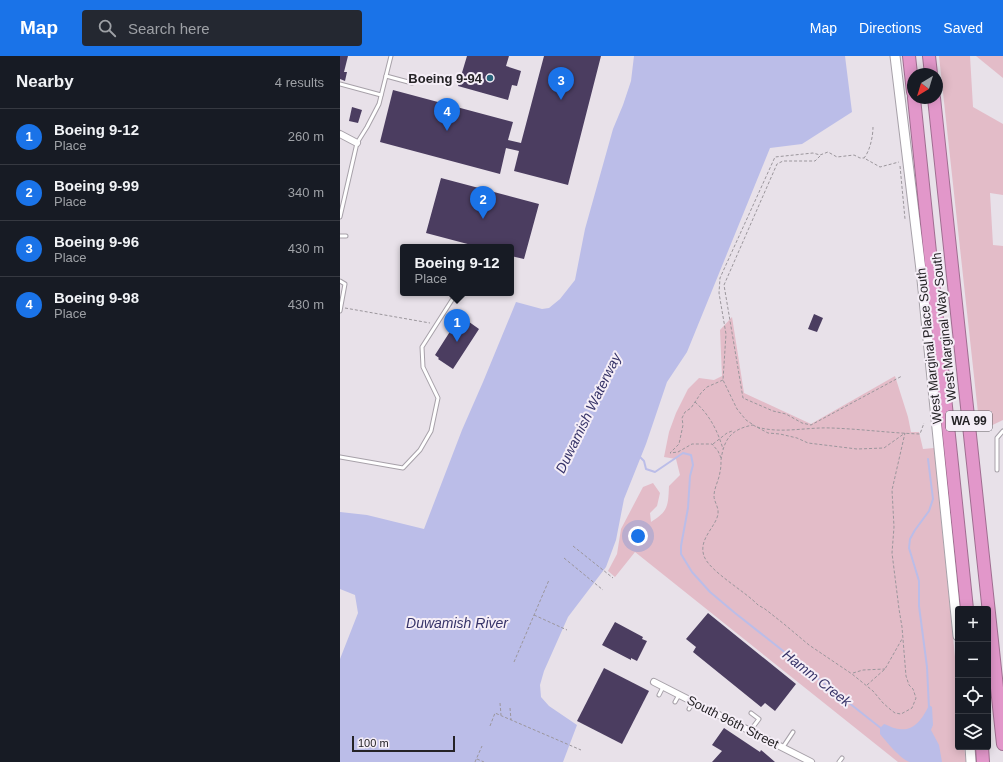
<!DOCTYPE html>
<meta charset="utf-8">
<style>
:root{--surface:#171b24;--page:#242831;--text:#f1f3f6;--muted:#9ea1a6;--line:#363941;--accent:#1a73e8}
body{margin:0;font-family:Helvetica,sans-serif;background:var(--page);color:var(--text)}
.controls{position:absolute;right:12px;bottom:12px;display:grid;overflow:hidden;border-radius:4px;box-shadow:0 2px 10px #0003}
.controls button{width:36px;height:36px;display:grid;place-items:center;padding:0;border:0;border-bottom:1px solid var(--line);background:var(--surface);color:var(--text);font:20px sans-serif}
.compass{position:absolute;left:567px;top:12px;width:36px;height:36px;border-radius:50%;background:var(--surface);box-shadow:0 2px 10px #0003;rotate:218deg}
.scale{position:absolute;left:12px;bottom:10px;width:103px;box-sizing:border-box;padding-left:4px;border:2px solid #252326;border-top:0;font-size:11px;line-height:14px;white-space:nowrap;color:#252326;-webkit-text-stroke:3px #f5eef7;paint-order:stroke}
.you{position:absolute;left:298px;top:480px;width:14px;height:14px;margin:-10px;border:3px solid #fff;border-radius:50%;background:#1a73e8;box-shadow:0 0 0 6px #1a73e833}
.badge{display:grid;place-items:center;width:26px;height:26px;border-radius:50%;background:var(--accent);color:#fff;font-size:13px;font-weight:700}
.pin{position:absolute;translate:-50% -33px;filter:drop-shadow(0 1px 2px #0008)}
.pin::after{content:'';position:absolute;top:21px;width:14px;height:12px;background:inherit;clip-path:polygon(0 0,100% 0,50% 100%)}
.popup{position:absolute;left:60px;top:188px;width:114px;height:52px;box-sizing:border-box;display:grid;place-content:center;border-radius:4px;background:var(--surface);filter:drop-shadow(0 1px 3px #0005);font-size:13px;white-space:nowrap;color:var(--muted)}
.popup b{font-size:15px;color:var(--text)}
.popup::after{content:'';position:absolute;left:50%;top:100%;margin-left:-8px;border:8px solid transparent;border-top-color:var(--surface)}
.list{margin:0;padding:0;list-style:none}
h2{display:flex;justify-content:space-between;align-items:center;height:52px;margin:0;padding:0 16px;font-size:17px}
h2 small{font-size:13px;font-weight:400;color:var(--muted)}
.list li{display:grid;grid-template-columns:26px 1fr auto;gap:12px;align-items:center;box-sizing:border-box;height:56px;padding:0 16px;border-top:1px solid var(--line)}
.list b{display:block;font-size:15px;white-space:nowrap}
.list p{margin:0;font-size:13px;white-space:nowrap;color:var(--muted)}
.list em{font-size:13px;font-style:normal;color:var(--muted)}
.icon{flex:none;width:22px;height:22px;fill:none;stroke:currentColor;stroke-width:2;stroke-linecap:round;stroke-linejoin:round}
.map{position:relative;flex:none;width:663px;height:706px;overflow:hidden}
header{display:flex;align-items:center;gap:24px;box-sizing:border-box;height:56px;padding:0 20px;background:var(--accent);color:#fff}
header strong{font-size:19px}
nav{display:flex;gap:22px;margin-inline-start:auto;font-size:14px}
.search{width:280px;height:36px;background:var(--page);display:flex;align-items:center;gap:10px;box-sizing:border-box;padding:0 14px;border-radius:4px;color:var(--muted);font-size:15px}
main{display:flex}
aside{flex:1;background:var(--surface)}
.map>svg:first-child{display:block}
.green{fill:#e3bcc8}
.water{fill:#bbbde8}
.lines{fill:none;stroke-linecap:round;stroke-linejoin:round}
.stream{stroke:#bbbde8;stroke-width:2}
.building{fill:#4b3d60}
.lane-casing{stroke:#a7a1a9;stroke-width:5}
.street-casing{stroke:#a7a1a9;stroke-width:8}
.secondary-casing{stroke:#a7a1a9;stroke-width:11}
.highway-casing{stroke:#a06e91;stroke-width:14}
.path{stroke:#9b969c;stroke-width:1;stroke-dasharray:3 2;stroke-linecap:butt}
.lane{stroke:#fff;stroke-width:3}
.street{stroke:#fff;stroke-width:6}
.secondary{stroke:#fff;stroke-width:9}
.highway{stroke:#e297ca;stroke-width:12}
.poi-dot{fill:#28647b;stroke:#f5eef7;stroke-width:1.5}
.labels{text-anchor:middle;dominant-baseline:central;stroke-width:4;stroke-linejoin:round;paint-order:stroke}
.shield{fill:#f5eef7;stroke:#636065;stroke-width:1}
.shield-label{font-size:12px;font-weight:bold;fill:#252326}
.poi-label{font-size:13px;font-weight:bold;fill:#252326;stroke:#f5eef7;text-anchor:end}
.street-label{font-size:13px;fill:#252326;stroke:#f5eef7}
.water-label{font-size:14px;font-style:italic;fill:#363368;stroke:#f5eef7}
</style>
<header>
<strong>Map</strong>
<div class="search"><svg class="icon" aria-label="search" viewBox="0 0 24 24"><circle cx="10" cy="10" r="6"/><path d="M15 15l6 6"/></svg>Search here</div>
<nav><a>Map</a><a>Directions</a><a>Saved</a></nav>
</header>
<main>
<aside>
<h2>Nearby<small>4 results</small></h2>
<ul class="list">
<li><span class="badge">1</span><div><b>Boeing 9-12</b><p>Place</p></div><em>260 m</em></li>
<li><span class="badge">2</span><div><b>Boeing 9-99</b><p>Place</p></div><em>340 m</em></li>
<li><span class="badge">3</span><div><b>Boeing 9-96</b><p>Place</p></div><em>430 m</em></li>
<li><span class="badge">4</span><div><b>Boeing 9-98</b><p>Place</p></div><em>430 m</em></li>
</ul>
</aside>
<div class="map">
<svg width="663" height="706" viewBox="0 0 663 706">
<rect width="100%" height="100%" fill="#e8e1e9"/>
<!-- green -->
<g class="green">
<path d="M599,0H630L633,51L663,68V139L650,137L653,189L663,190V364L640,375Z"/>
<path d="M636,0H663V22Z"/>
<path d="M392,261L404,337L471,368L555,320L568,361L571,376H579L583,393L594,392L618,631V691H624L626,706H558L295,496L275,521L268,515L277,498L281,473L303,431L313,427L320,437L317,450L310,457L311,466C329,455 328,449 329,430L340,419L336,403L324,401L329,376L336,357L348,333L359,322L374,324L382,320L380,274Z"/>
</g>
<!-- water -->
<g class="water">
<path d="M294,0H505L512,56L462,88L430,92L347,296L327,326L306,388L284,443L276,484L266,511L228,561L204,615L200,629L201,641L209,650L237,669L223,706H0V603L18,557L15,539L0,533V456L27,459L84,473L122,374L143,326L176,246L202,253L209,252L220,243L235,224L245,173L273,73L283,49L291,25Z"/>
<path d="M589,649L592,651L593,669L591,674L599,689L602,706C592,706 580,706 570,706C561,704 546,685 540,678V672L544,668C548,669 554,673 559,673C575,676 584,660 589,649Z"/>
</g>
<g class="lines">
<!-- stream -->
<g class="stream">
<path d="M299,400L304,405L306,413L315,416L343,397L351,399L353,409L350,420L348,452L341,490V498L352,516L370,536L395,557L542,673"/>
<path d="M588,403L593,443L589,455L575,474L570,483L569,492L579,525V550L587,611L589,652"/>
</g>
</g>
<!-- building -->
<g class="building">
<path d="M0,0H8L4,16H7L5,25L0,23Z"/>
<path d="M127,0H169L166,10L181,15L177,30L172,29L168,44L118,30Z"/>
<path d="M204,0H261L228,129L174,115L179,95L166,92L160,118L40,86L53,34L173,66L168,84L181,87Z"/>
<path d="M12,51L22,54L18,67L9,65Z"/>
<path d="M101,122L199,148L184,203L171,200V191H139L86,177Z"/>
<path d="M474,258L483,262L477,276L468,273Z"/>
<path d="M118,263L123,266L125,263L139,273L113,313L98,303L99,302L95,299Z"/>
<path d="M368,557L456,628L435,655L425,647L421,651L353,596L356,591L346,583Z"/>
<path d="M275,566L303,581L302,583L307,585L297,605L291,602V604L262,589Z"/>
<path d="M264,612L309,635L282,688L237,665Z"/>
<path d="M384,672L420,696L421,694L435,706H372L382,695L372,689Z"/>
</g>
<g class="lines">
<defs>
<g id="lane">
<path d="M46,20L72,27"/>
<path d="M0,28L41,39"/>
<path d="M0,161L17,87L27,71L39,48L51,0"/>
<path d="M0,180H6"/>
<path d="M0,225L5,228L0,255"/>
<path d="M0,401L63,412L80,394L91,375L98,342L83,311L82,291L112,244"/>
<path d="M657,414V382L663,375"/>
<path d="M319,639L323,631"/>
<path d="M335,646L339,639"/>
<path d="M349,653L353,646"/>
<path d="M410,675L419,663L411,657"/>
<path d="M443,691L453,676"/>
<path d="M499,706L502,702"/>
</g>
<g id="street">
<path d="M0,78L17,87"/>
<path d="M314,626L471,706"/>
</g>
<g id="secondary">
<path d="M555,0L581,214L618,580"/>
<path d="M630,691L631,706"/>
</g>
<g id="highway">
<path d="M569,0L573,36"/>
<path d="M589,0L591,18"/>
<path d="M574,42L627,553"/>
<path d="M594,42L663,688"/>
<path d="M642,691L643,706"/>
</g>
</defs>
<!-- lane casing -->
<use href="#lane" class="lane-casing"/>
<!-- street casing -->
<use href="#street" class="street-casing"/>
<!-- secondary casing -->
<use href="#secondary" class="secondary-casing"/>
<!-- highway casing -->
<use href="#highway" class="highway-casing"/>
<!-- path -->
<g class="path">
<path d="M533,71C533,80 530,95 524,102L540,111L559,106"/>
<path d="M480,100L475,105H443L437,108L384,229L403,342L433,355L446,358L462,367L471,369L562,320"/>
<path d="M560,110L565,163"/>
<path d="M5,252L90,267"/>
<path d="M355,346C370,359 378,376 383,393"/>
<path d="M412,368L406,364L397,353L383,324L386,278L379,237L380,222L435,101L473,97L480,99L488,96L497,101L514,99L520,102H524"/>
<path d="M413,369L428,377L440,378L457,382L468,387L517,393L544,392L565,377L552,434L554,471L552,497L559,553L562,571L566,620L569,629L573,633L576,642L572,652L561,658L555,657L551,654L543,647L533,635L512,618L469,589L444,568L425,553L418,549C406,536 369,515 364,500C358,483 376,471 378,458C379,451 374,446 374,440C374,432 379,424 380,416C381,412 381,408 381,404C384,382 392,373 413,369Z"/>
<path d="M417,371C441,378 466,371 491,372C521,373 550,377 580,378L584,367"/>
<path d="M373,388L387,377L392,375"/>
<path d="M381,402L378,395L372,388H352L338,396L330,397L339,388L343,369L342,362L345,356L351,352L361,337L367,331L383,324"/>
<path d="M233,490L273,522"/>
<path d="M224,502L263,534"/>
<path d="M194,559L227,574"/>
<path d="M174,606L209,524"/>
<path d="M513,617L523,614L545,613"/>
<path d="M527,629L545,613L562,583"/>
<path d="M160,647L161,659"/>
<path d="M170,652L171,664"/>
<path d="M150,670L155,657L241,694"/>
<path d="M137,703L144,706"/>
<path d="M135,706L142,690"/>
</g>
<!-- lane -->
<use href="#lane" class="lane"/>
<!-- street -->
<use href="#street" class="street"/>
<!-- secondary -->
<use href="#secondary" class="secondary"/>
<!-- highway -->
<use href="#highway" class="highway"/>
</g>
<!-- markers -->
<circle class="poi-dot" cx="150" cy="22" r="4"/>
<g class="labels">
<!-- shield labels -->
<rect class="shield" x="606" y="355" width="46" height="20" rx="3"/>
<g class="shield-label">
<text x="629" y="365">WA 99</text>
</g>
<!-- poi labels -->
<g class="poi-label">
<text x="142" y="22">Boeing 9-94</text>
</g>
<!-- street labels -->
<g class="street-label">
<text transform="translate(604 271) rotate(-96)">West Marginal Way South</text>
<text transform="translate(589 290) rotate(-96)">West Marginal Place South</text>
<text transform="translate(393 666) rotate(27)">South 96th Street</text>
</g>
<!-- water labels -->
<g class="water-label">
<text transform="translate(248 357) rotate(-64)">Duwamish Waterway</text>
<text x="117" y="567">Duwamish River</text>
<text transform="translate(477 622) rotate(38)">Hamm Creek</text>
</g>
</g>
</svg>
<div class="controls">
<button>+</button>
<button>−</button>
<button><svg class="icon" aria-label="locate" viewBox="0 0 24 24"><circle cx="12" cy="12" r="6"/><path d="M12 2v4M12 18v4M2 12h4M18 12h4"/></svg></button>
<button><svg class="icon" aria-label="layers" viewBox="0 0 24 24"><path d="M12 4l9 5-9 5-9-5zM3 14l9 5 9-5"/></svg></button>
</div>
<svg class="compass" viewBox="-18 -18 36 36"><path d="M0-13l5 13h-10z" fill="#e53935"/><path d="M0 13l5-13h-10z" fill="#9ea1a6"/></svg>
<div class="scale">100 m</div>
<div class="you"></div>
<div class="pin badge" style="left:117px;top:286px">1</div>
<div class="popup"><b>Boeing 9-12</b>Place</div>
<div class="pin badge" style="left:143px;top:163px">2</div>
<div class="pin badge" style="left:221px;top:44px">3</div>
<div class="pin badge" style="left:107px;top:75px">4</div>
</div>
</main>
